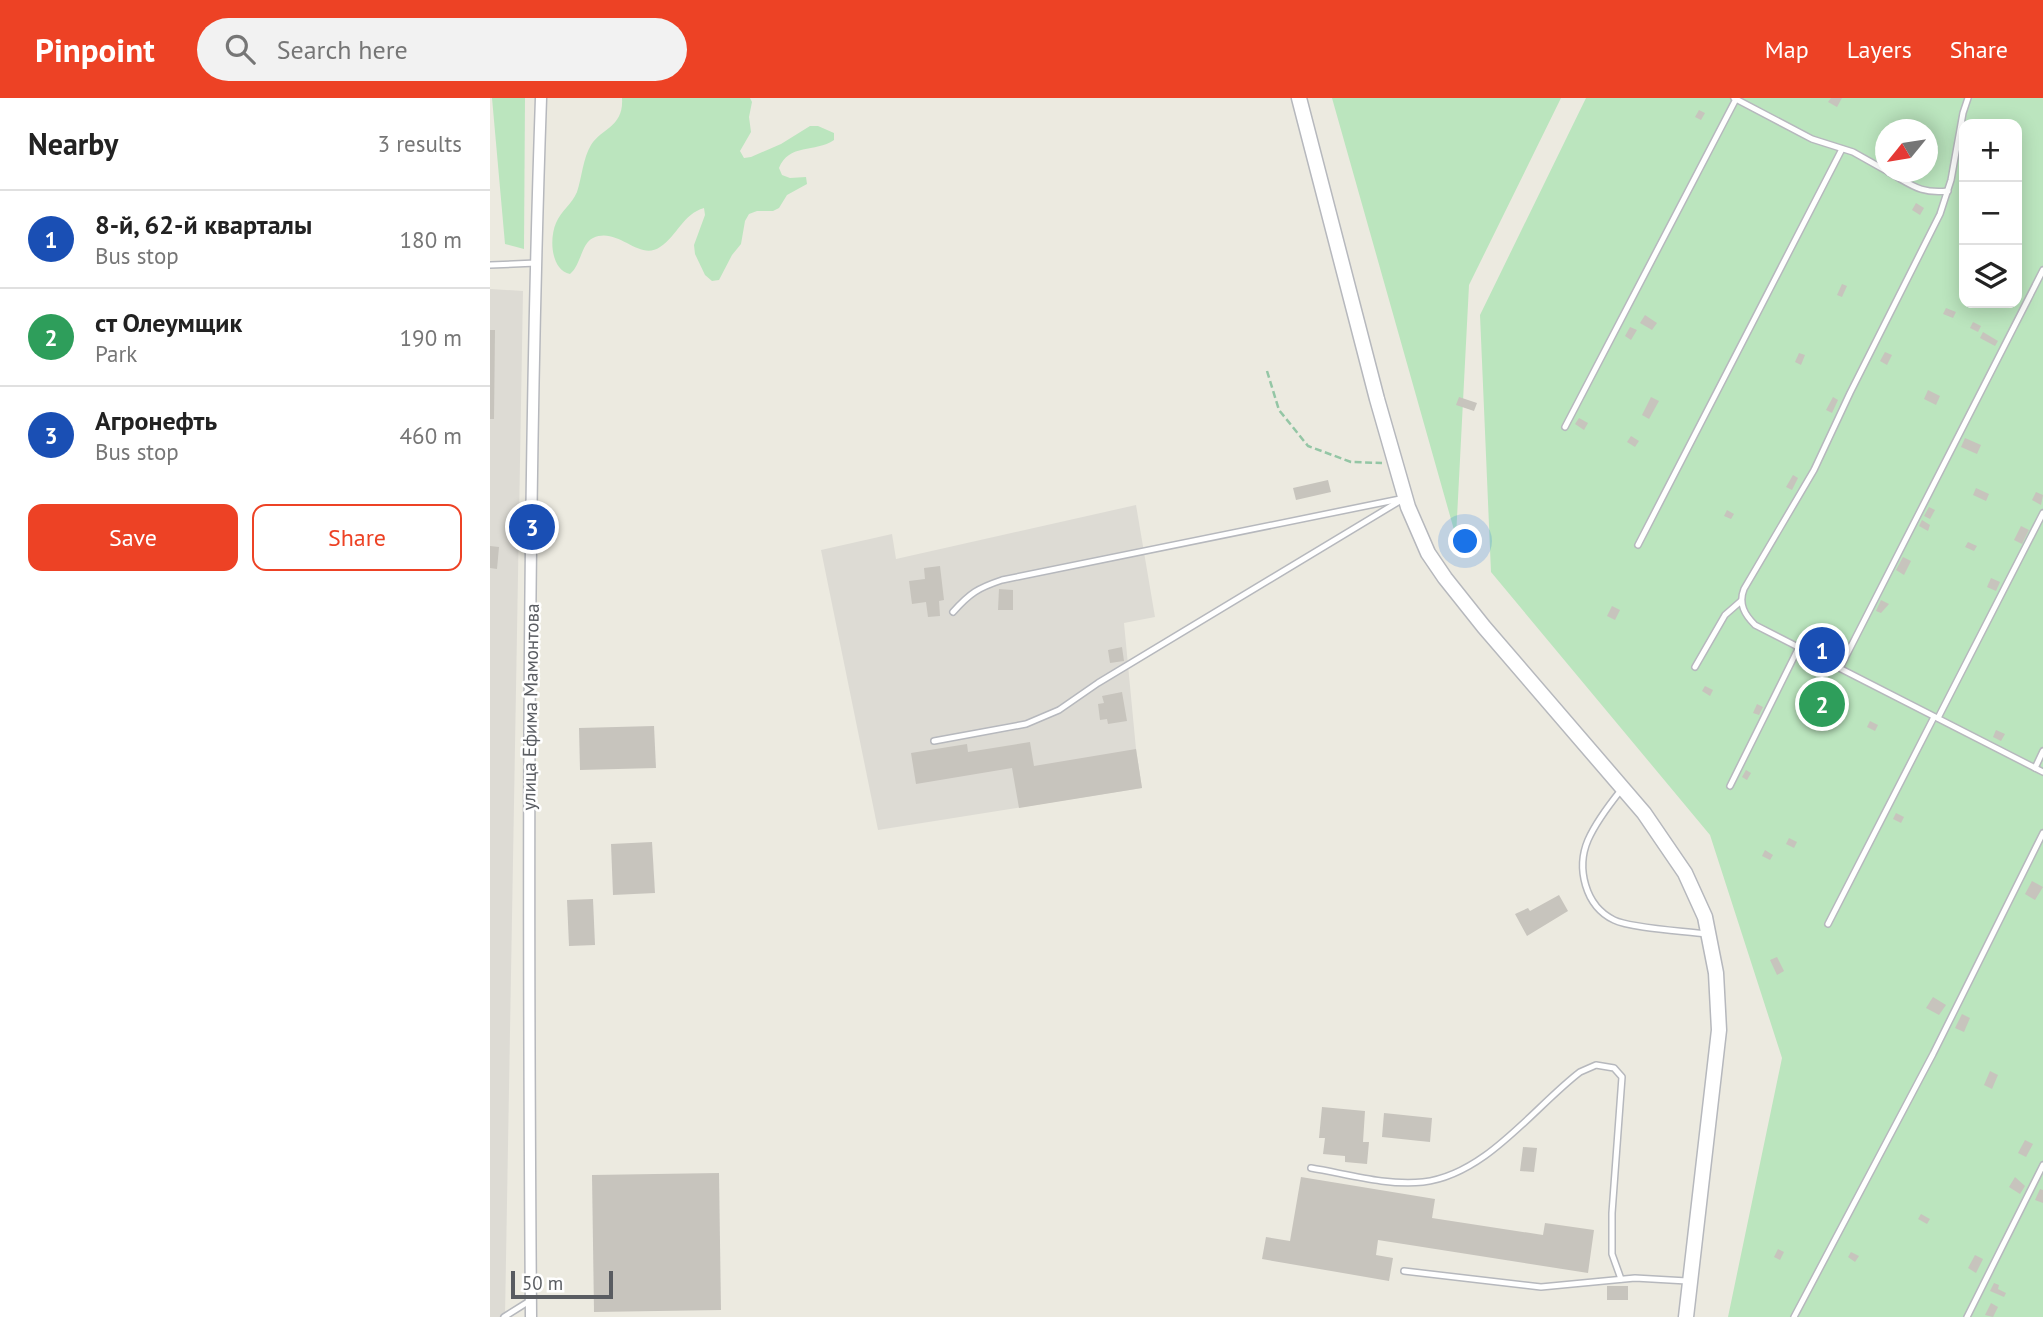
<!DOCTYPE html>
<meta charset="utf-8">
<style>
:root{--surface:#fff;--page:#f2f2f2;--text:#222;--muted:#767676;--line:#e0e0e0;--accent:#ed4225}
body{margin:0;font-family:"PT Sans",sans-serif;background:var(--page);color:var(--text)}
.controls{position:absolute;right:21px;top:21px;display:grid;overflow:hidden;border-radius:14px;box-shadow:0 4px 18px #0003}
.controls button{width:63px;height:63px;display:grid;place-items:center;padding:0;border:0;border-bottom:2px solid var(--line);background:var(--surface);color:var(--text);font:35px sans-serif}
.compass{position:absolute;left:1385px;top:21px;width:63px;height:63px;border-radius:50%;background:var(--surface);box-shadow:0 4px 18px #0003;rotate:240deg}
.scale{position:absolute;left:21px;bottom:18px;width:102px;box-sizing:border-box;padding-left:7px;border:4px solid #595c61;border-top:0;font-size:19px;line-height:24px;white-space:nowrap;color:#595c61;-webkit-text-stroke:5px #fff;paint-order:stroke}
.you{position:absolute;left:976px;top:444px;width:24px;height:24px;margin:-18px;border:5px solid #fff;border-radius:50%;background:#1a73e8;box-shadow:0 0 0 10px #1a73e833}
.badge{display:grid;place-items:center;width:46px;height:46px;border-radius:50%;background:var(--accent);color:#fff;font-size:23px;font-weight:700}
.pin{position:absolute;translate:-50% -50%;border:4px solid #fff;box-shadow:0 2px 7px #0006}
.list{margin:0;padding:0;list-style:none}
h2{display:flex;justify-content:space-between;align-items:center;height:91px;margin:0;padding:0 28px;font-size:30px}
h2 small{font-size:23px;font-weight:400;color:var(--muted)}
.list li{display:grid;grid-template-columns:46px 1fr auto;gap:21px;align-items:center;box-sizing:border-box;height:98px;padding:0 28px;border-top:2px solid var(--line)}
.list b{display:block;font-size:26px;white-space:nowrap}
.list p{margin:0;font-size:23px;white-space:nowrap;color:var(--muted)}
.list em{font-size:23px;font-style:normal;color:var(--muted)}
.actions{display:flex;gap:14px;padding:21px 28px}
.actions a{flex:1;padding:16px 0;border:2px solid var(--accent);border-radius:14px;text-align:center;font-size:24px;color:var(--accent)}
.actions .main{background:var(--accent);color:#fff}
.icon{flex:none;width:38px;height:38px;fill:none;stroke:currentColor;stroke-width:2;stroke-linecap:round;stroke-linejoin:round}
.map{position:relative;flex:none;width:1553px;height:1219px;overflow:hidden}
header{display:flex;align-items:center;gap:42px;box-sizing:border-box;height:98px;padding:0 35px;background:var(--accent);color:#fff}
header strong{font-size:33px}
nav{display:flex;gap:38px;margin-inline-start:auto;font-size:24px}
.search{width:490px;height:63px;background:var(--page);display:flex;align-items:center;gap:18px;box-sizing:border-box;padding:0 24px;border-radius:38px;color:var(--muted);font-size:26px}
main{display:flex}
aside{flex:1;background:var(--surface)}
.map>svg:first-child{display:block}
.industrial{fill:#dddbd4}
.green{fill:#bbe5be;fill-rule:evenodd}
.building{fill:#c7c4bd}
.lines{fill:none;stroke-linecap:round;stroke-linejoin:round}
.service-casing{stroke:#b6b8bd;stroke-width:8}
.minor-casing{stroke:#b6b8bd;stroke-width:13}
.tertiary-casing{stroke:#b6b8bd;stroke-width:17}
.path{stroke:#94c6a5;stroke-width:2.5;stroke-dasharray:7 3.5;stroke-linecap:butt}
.service{stroke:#fff;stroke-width:5}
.minor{stroke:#fff;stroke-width:10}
.tertiary{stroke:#fff;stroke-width:14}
.labels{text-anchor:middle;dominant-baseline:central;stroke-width:5;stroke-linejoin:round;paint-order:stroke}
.street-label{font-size:19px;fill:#595c61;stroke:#fff}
</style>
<header>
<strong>Pinpoint</strong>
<div class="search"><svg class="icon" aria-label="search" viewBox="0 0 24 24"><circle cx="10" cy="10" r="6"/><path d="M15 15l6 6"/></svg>Search here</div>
<nav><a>Map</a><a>Layers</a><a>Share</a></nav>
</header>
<main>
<aside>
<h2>Nearby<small>3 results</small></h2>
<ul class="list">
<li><span class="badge" style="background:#1a4fb4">1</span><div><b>8-й, 62-й кварталы</b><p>Bus stop</p></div><em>180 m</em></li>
<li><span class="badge" style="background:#2e9e5b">2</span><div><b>ст Олеумщик</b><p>Park</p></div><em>190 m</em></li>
<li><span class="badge" style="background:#1a4fb4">3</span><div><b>Агронефть</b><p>Bus stop</p></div><em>460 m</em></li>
</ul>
<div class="actions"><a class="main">Save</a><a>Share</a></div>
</aside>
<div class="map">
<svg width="1553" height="1219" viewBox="0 0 1553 1219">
<rect width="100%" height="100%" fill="#eceae0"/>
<!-- industrial -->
<g class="industrial">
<path d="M0,191L33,193L15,1219H0Z"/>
<path d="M646,407L665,519L634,525L646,651L652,690L388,732L331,452L402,436L406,461Z"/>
</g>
<!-- green -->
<g class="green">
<path d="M2,0H35L34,151L15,146Z"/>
<path d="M132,0H260L262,4L259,19L261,34L250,53L254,60L261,59L291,46L320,28H328L344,35V42C325,55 299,45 289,70L292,77L300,80L316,79L317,86L297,97L289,110L283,113H267L259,116L255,123L251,146L242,157L229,182L222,183L215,177L205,156L204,147L215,117L214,110C193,116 188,137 170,149C149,164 128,128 103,140C91,146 91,167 80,176C61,172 59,141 66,125C71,113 82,106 87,94C92,79 93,60 101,47C112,30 134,29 132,0Z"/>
<path d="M842,0H1071L979,187L966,439Z"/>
<path d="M1096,0H1553V1219H1238L1292,960L1220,737L1001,474L990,217ZM1474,26H1527V205H1474ZM1395,32H1437V74H1395Z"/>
</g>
<!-- building -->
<g class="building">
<path d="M1341,0H1352L1347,9L1338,4Z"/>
<path d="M1209,12L1215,15L1211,22L1205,19Z"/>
<path d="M1426,105L1434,110L1430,117L1422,112Z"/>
<path d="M1352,186L1357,188L1352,199L1347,197Z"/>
<path d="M1456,210L1466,214L1463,220L1453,216Z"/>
<path d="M1155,217L1167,225L1162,232L1150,225Z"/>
<path d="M1483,224L1491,228L1488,234L1480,230Z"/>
<path d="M1140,229L1147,232L1141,242L1135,238Z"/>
<path d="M0,232H5L4,321H0Z"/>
<path d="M1493,234L1508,243L1505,248L1490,240Z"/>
<path d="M1395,254L1402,257L1397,267L1390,263Z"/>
<path d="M1309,255L1315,257L1311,267L1305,264Z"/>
<path d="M1438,292L1450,298L1446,307L1434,301Z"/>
<path d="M969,299L987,305L984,313L966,307Z"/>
<path d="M1161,299L1169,303L1159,321L1152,317Z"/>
<path d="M1343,299L1348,302L1342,315L1336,312Z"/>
<path d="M1089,320L1098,325L1094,332L1085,326Z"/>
<path d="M1141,338L1149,343L1145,349L1137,344Z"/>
<path d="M1475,340L1491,347L1487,356L1471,349Z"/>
<path d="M1303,377L1308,380L1302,392L1296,389Z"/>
<path d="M838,382L841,394L806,402L803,390Z"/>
<path d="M1486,390L1499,396L1496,403L1483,397Z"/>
<path d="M1546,394L1553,397L1551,407L1542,402Z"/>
<path d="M1439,409L1445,412L1440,421L1434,418Z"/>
<path d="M1237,412L1244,416L1241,421L1234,418Z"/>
<path d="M1432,422L1440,427L1438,433L1429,428Z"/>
<path d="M1531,428L1539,432L1532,446L1524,442Z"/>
<path d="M1478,444L1487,448L1484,453L1475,449Z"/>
<path d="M0,448L9,449L7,471L0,470Z"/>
<path d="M1413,459L1421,463L1414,477L1406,472Z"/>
<path d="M450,468L454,502L449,503L450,518L438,519L436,504L422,506L419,483L435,481L434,470Z"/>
<path d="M1501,480L1510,484L1506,493L1497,489Z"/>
<path d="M509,491L523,492V512H508Z"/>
<path d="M1391,502L1399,506L1391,515L1386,513Z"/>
<path d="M1122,508L1130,512L1125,522L1117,518Z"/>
<path d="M632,549L634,563L620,565L618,552Z"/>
<path d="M1215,588L1223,592L1220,598L1212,593Z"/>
<path d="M632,594L637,623L618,626L617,621L610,622L608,606L614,605L612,598Z"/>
<path d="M1267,606L1273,609L1269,617L1263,615Z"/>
<path d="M1380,623L1388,627L1385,633L1377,629Z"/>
<path d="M164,628L166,670L90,672L89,630Z"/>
<path d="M1506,632L1515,636L1511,643L1503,639Z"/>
<path d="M540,644L544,668L646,651L652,690L529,710L522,670L426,686L421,655L477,646L478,654Z"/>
<path d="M1256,672L1261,675L1257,682L1252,679Z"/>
<path d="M1406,715L1414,719L1411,725L1403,721Z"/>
<path d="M1299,740L1307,744L1304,750L1296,746Z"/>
<path d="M162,744L165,795L123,797L121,746Z"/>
<path d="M1275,752L1283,757L1280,762L1272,758Z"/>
<path d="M1542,783L1553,789L1545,802L1535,796Z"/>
<path d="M1069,797L1078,813L1037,838L1025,816L1038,810L1040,813Z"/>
<path d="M103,801L105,847L79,848L77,802Z"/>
<path d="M1287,859L1294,873L1287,877L1280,862Z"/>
<path d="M1443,899L1456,907L1449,917L1436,910Z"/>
<path d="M1472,916L1480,920L1474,934L1465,930Z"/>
<path d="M1500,973L1508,977L1502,991L1494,987Z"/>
<path d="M832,1009L875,1013L873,1044H879L877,1066L855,1064V1058L833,1056L835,1040H829Z"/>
<path d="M894,1015L942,1020L940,1044L892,1039Z"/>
<path d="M1535,1042L1543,1046L1536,1059L1528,1055Z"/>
<path d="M1033,1049L1047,1050L1044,1074L1030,1073Z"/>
<path d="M229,1075L231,1212L104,1214L102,1077Z"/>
<path d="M811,1079L945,1101L942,1120L1053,1137L1055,1125L1104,1132L1098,1175L888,1142L886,1157L903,1160L899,1183L772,1161L776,1139L800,1143Z"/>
<path d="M1525,1079L1535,1088L1530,1096L1519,1089Z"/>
<path d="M1550,1091L1553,1092V1105L1545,1102Z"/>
<path d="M1431,1116L1440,1121L1437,1126L1428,1121Z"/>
<path d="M1288,1151L1294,1154L1290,1162L1284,1159Z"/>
<path d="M1361,1154L1369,1158L1365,1164L1358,1159Z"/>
<path d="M1485,1157L1493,1161L1486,1175L1478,1170Z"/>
<path d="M1504,1185L1509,1187L1508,1191L1516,1195L1514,1199L1500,1193Z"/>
<rect x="1117" y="1188" width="21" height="14"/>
<path d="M1501,1205L1508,1209L1503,1219L1495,1217Z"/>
</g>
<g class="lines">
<defs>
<g id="service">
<path d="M1244,0L1322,41L1363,54L1395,72"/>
<path d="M1478,0L1473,15L1461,82L1450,116L1360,295L1324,372L1254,491C1248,506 1255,517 1265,527L1553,674"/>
<path d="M1398,74C1422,87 1430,96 1458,93"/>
<path d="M0,167L46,165"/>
<path d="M1075,329L1246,1"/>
<path d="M1148,447L1352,51"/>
<path d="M463,514C480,495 488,490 512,482L910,401"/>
<path d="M1205,569L1235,517L1251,503"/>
<path d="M1350,570L1553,172"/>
<path d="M1448,620L1553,415"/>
<path d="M444,643L536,626L569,612L608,585L913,401"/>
<path d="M1545,670L1553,653"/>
<path d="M1240,688L1309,549"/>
<path d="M1131,692C1119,707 1106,724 1098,742C1086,770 1095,808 1124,822C1140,830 1195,833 1216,836"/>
<path d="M1338,826L1444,619"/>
<path d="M821,1070C857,1076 897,1088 933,1084C996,1077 1044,1009 1090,974L1106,967L1124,970L1132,979L1122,1115V1156L1131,1181"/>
<path d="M914,1173L1051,1189L1145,1180L1197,1183"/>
<path d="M14,1219L41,1202"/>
<path d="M1304,1219L1443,956L1553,735"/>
<path d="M1477,1219L1553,1067"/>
</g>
<path id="minor" d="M41,1219C38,813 37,406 51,0"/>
<path id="tertiary" d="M809,0L887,301L918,409L938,455L955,480L994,529L1154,715L1195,775L1215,819L1226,875L1229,932L1196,1219"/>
</defs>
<!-- service casing -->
<use href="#service" class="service-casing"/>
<!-- minor casing -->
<use href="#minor" class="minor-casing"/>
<!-- tertiary casing -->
<use href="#tertiary" class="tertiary-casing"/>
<!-- path -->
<path class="path" d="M777,273L789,312L818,348L861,364L892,365"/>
<!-- service -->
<use href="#service" class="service"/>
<!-- minor -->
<use href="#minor" class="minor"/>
<!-- tertiary -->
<use href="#tertiary" class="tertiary"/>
</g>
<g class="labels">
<!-- street labels -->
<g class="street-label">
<text transform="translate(40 609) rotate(-89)">улица Ефима Мамонтова</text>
</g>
</g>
</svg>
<div class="controls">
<button>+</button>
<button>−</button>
<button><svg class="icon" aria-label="layers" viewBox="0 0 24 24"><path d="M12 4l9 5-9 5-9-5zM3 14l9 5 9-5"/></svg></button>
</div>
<svg class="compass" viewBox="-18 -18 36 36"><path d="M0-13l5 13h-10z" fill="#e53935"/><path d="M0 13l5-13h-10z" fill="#767676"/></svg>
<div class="scale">50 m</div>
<div class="you"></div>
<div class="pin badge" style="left:1332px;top:552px;background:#1a4fb4">1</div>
<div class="pin badge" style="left:1332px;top:606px;background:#2e9e5b">2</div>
<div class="pin badge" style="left:42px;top:429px;background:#1a4fb4">3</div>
</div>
</main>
